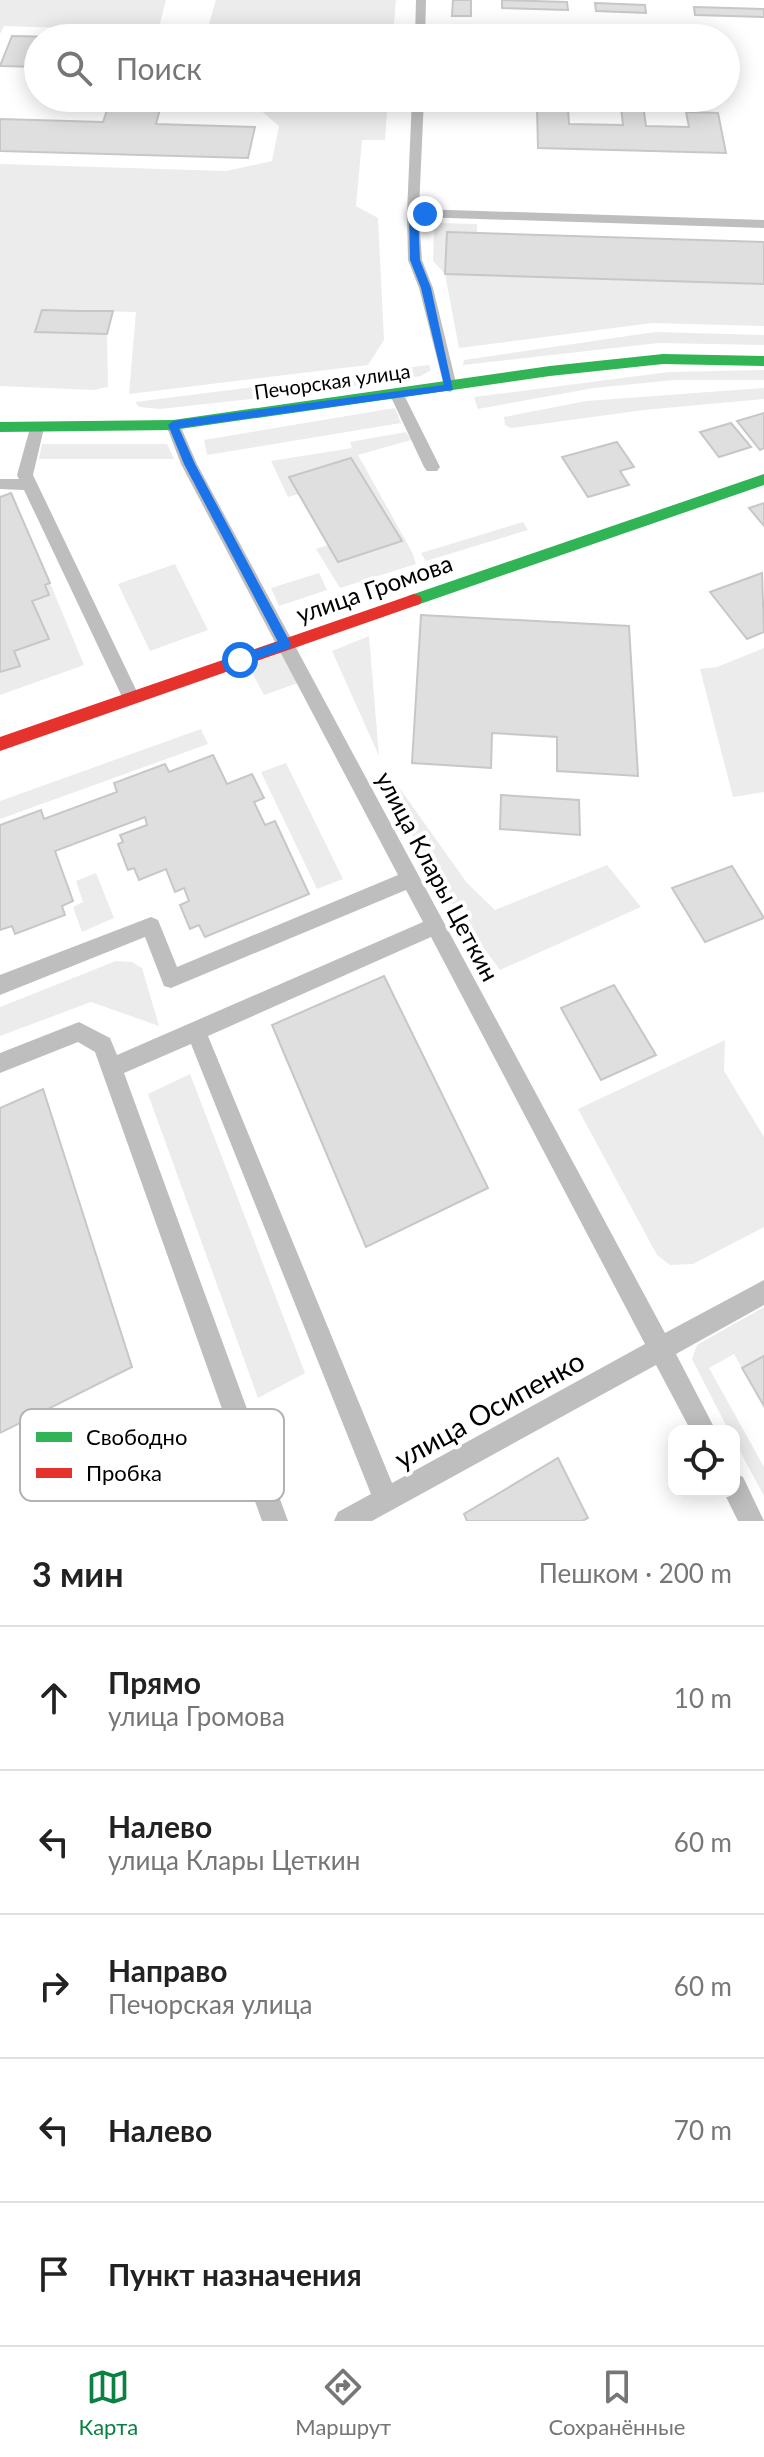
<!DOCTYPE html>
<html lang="ru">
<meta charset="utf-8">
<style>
:root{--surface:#fff;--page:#f2f2f2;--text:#222;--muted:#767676;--line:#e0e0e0;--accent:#0b8043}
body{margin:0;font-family:Lato,sans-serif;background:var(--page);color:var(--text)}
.controls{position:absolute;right:24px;bottom:24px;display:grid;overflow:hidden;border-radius:16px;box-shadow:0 4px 20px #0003}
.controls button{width:72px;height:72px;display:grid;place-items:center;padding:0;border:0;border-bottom:2px solid var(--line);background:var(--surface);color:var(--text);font:40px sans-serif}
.stop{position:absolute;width:24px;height:24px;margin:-18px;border:6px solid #1a73e8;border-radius:50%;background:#fff}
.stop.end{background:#1a73e8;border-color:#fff;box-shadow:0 2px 8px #0008}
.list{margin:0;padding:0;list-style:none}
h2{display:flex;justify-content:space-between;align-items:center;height:104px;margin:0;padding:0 32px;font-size:34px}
h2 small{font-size:26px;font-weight:400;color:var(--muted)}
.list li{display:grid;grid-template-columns:52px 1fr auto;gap:24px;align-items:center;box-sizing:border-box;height:144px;padding:0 32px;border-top:2px solid var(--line)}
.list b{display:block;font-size:30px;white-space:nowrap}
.list p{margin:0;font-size:26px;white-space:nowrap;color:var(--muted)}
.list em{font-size:26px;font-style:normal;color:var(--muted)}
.icon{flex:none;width:44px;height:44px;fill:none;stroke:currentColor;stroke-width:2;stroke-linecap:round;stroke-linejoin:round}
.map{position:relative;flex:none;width:764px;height:1521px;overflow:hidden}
.search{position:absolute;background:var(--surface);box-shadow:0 4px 20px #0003;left:24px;right:24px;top:24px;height:88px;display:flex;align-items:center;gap:20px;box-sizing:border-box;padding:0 28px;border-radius:44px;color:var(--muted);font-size:30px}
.sheet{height:824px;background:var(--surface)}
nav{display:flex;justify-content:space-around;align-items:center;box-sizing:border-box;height:112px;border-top:2px solid var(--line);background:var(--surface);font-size:22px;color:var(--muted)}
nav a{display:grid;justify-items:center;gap:4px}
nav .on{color:var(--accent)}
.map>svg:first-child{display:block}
.green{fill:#ececec}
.building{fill:#dfdfdf;stroke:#c7c7c7;stroke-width:2}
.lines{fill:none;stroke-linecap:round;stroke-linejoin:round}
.lane{fill:#bebebe;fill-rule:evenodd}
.fast{fill:#30b455;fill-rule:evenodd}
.jam{fill:#e5322d;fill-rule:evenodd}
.route{fill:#1a73e8}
.labels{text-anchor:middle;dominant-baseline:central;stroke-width:8;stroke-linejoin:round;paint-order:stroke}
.far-street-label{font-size:20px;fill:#000;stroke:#fff}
.street-label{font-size:24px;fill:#000;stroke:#fff}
.near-street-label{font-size:28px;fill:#000;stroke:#fff}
.key{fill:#fff;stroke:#b2b2b2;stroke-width:2}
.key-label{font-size:22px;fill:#000}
</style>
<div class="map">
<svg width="764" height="1521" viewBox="0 0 764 1521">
<rect width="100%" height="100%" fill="#fff"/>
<!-- green -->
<g class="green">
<path d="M0,0H166L158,31L4,26L0,34Z"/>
<path d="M216,0H396L393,35L207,31Z"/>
<path d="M260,98H388L385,140H362L356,206L378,218L384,340L368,365L129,394L136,312L42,310L36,332L107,334L108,387L93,390L0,386V164L226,171L272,161L279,126L258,108Z"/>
<path d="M439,223L477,224V233H447L445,274L764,284V326L652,323L459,348L445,274L433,261L434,230Z"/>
<path d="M655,332L764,335V345L658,343L463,365L464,360Z"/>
<path d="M429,365L431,370L421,376L308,393L160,409L139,407L135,402Z"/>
<path d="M764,370V380H674L594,388L478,409L474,397L669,372Z"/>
<path d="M764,388V399L644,410L511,428L505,425L504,417L586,401Z"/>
<path d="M395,408L401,423L207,455L204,440Z"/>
<path d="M406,432L411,440L358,455L412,552L416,564L340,588L316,549L328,545L338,562L402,541L351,459L299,494L288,497L271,461L352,448L350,442Z"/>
<path d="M42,444H167L174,459H39Z"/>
<path d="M523,522L528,530L426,561L421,553Z"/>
<path d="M175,564L208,630L150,651L118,584Z"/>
<path d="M319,573L327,590L279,606L271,588Z"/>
<path d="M50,583L84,665L0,695V672L19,666L14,651L48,639L32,601Z"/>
<path d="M369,636L379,756L332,651Z"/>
<path d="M764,648V792L733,797L700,669L717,667Z"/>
<path d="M282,653L298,683L264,695L248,665Z"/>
<path d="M201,729L208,744L0,819V801Z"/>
<path d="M286,763L343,879L317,889L261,772Z"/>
<path d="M393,779L467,883L495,910L607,865L641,907L500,970L462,919L383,787L385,780Z"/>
<path d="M96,873L114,918L82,932L73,907L83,902L76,881Z"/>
<path d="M116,961L132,962L142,968L159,1026L91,1002L0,1036V1007Z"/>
<path d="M725,1040L724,1071L764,1137V1227L693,1264L670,1265L657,1255L578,1109Z"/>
<path d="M190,1074L305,1373L258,1398L148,1094Z"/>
<path d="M764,1307V1356L742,1368L734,1354L709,1368L764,1467V1496L734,1440V1431H729L692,1359L697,1345Z"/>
</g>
<!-- building -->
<g class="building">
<path d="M453,0H471V16H452Z"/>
<path d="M502,0L567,2L568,10L502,8Z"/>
<path d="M595,3L645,5L646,13L596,11Z"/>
<path d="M694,7L764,9V17L695,15Z"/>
<path d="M12,36L103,38H38V67L0,66Z"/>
<path d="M111,98H163L156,124L255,127L248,158L0,151V119L103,122Z"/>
<path d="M620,98H642L646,126L689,127L686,112L718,113L726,153L538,148L537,107L568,108L569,124L623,125Z"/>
<path d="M685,98H717L718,104L685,103Z"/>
<path d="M447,232L764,242V284L445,274Z"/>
<path d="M42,310L80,311H113L107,334L35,332Z"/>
<path d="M764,413V448L760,450L737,421Z"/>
<path d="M731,423L751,447L719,457L700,432Z"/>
<path d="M617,442L634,467L620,471L629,485L588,497L562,457Z"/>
<path d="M351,458L402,541L338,562L289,477Z"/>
<path d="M11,493L50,583L45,585L49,595L32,601L49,639L14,651L20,666L0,672V497Z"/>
<path d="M764,503V526L749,508Z"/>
<path d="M762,573L764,632L747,639L710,592Z"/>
<path d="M421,615L629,626L638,776L557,771V737L492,733L491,768L412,763Z"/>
<path d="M213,755L227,784L252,774L264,798L254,802L265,825L275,821L309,894L205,937L199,925L190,929L180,905L189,901L184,888L175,892L166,869L139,880L134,868L128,870L118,844L123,842L120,835L147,825L145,817L55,851L73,901L62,906L65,915L15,934L12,926L0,930V825L41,810L44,819L117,792L114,783L165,764L169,772Z"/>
<path d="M501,795L579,800L580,835L500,829Z"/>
<path d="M732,866L764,918L705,942L672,888Z"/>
<path d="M384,976L488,1188L366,1247L272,1025Z"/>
<path d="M614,985L656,1055L601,1080L561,1008Z"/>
<path d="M43,1089L132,1367L0,1433V1108Z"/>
<path d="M764,1356V1406L742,1368Z"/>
<path d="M558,1458L588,1518L582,1521H467L464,1514Z"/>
</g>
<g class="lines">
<!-- lane -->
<g class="lane">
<path d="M416,0H426L425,38H415Z"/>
<path d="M412,98H424L419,209L764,220V228L419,217L422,260L433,288L457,387L450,392L445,390L419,288L408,260L407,213Z"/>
<path d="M397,390L404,395L440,467L437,471H427L424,467L390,395Z"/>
<path d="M173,420L180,425L197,464L665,1333L764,1280V1305L676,1354L716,1431H691L656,1365L372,1521H334L338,1512L371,1494L191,1044L124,1073L288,1521H262L95,1052L78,1042L0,1073V1053L79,1022L110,1038L117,1055L423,922L406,890L171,988L164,986L145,937L0,995V975L151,917L158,920L177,967L398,875L181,464L166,425ZM431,937L645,1344L392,1483L208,1036Z"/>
<path d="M37,423L44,428L33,475L140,698L137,703H125L24,490L0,489V479H19L17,475L30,428Z"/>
<path d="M734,1473L743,1477L764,1521H738L723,1491H734Z"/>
</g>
<!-- fast -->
<g class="fast">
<path d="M663,354L764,356V366L663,364L550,376L173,430L0,432V422L173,420L550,366Z"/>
<path d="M764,474V485L420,604L414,606L406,600L408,596Z"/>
</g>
<!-- jam -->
<path class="jam" d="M414,594L420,596L422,600L420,604L0,751V737Z"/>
</g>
<!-- route -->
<path class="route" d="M413,210L429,214L418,216L420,260L431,288L453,390L179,428L195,464L291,644L290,648L240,665L236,663V657L278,642L184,464L168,425L173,421L444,385L421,288L410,260L409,213Z"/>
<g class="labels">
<!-- far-street labels -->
<g class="far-street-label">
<text transform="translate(332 381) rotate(-8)">Печорская улица</text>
</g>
<!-- street labels -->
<g class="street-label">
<text transform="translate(374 588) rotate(-19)">улица Громова</text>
<text transform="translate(438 876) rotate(62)">улица Клары Цеткин</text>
</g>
<!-- near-street labels -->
<g class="near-street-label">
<text transform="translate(489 1409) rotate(-29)">улица Осипенко</text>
</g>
</g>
<!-- legend -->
<rect x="20" y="1409" width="264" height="92" rx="12" class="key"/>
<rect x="36" y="1432" width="36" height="10" fill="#30b455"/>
<rect x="36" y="1468" width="36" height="10" fill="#e5322d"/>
<g class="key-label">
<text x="86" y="1445">Свободно</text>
<text x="86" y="1481">Пробка</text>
</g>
</svg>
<div class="controls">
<button><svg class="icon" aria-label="locate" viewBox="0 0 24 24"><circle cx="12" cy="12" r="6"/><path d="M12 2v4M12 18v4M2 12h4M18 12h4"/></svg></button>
</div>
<div class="stop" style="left:240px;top:660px"></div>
<div class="stop end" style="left:425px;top:214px"></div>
<div class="search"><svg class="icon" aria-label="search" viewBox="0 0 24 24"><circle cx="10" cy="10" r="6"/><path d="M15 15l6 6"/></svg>Поиск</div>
</div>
<section class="sheet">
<h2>3 мин<small>Пешком · 200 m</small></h2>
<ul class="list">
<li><svg class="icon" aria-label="ahead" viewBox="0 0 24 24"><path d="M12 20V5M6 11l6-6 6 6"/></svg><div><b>Прямо</b><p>улица Громова</p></div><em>10 m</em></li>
<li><svg class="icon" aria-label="left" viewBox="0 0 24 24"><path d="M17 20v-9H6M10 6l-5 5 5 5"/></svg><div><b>Налево</b><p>улица Клары Цеткин</p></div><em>60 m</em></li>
<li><svg class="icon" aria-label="right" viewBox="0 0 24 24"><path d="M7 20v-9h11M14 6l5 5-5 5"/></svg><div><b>Направо</b><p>Печорская улица</p></div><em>60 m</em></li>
<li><svg class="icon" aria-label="left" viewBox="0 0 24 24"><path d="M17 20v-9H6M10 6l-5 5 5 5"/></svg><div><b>Налево</b></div><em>70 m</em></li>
<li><svg class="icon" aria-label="arrive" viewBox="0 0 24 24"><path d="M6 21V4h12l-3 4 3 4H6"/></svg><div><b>Пункт назначения</b></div></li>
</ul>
</section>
<nav>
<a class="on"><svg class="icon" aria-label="map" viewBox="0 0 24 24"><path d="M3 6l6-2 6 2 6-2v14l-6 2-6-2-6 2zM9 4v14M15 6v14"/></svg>Карта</a>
<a><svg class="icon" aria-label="directions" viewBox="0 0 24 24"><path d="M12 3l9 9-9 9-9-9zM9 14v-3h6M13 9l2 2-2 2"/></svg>Маршрут</a>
<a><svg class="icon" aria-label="saved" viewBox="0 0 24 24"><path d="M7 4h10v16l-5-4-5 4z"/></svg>Сохранённые</a>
</nav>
